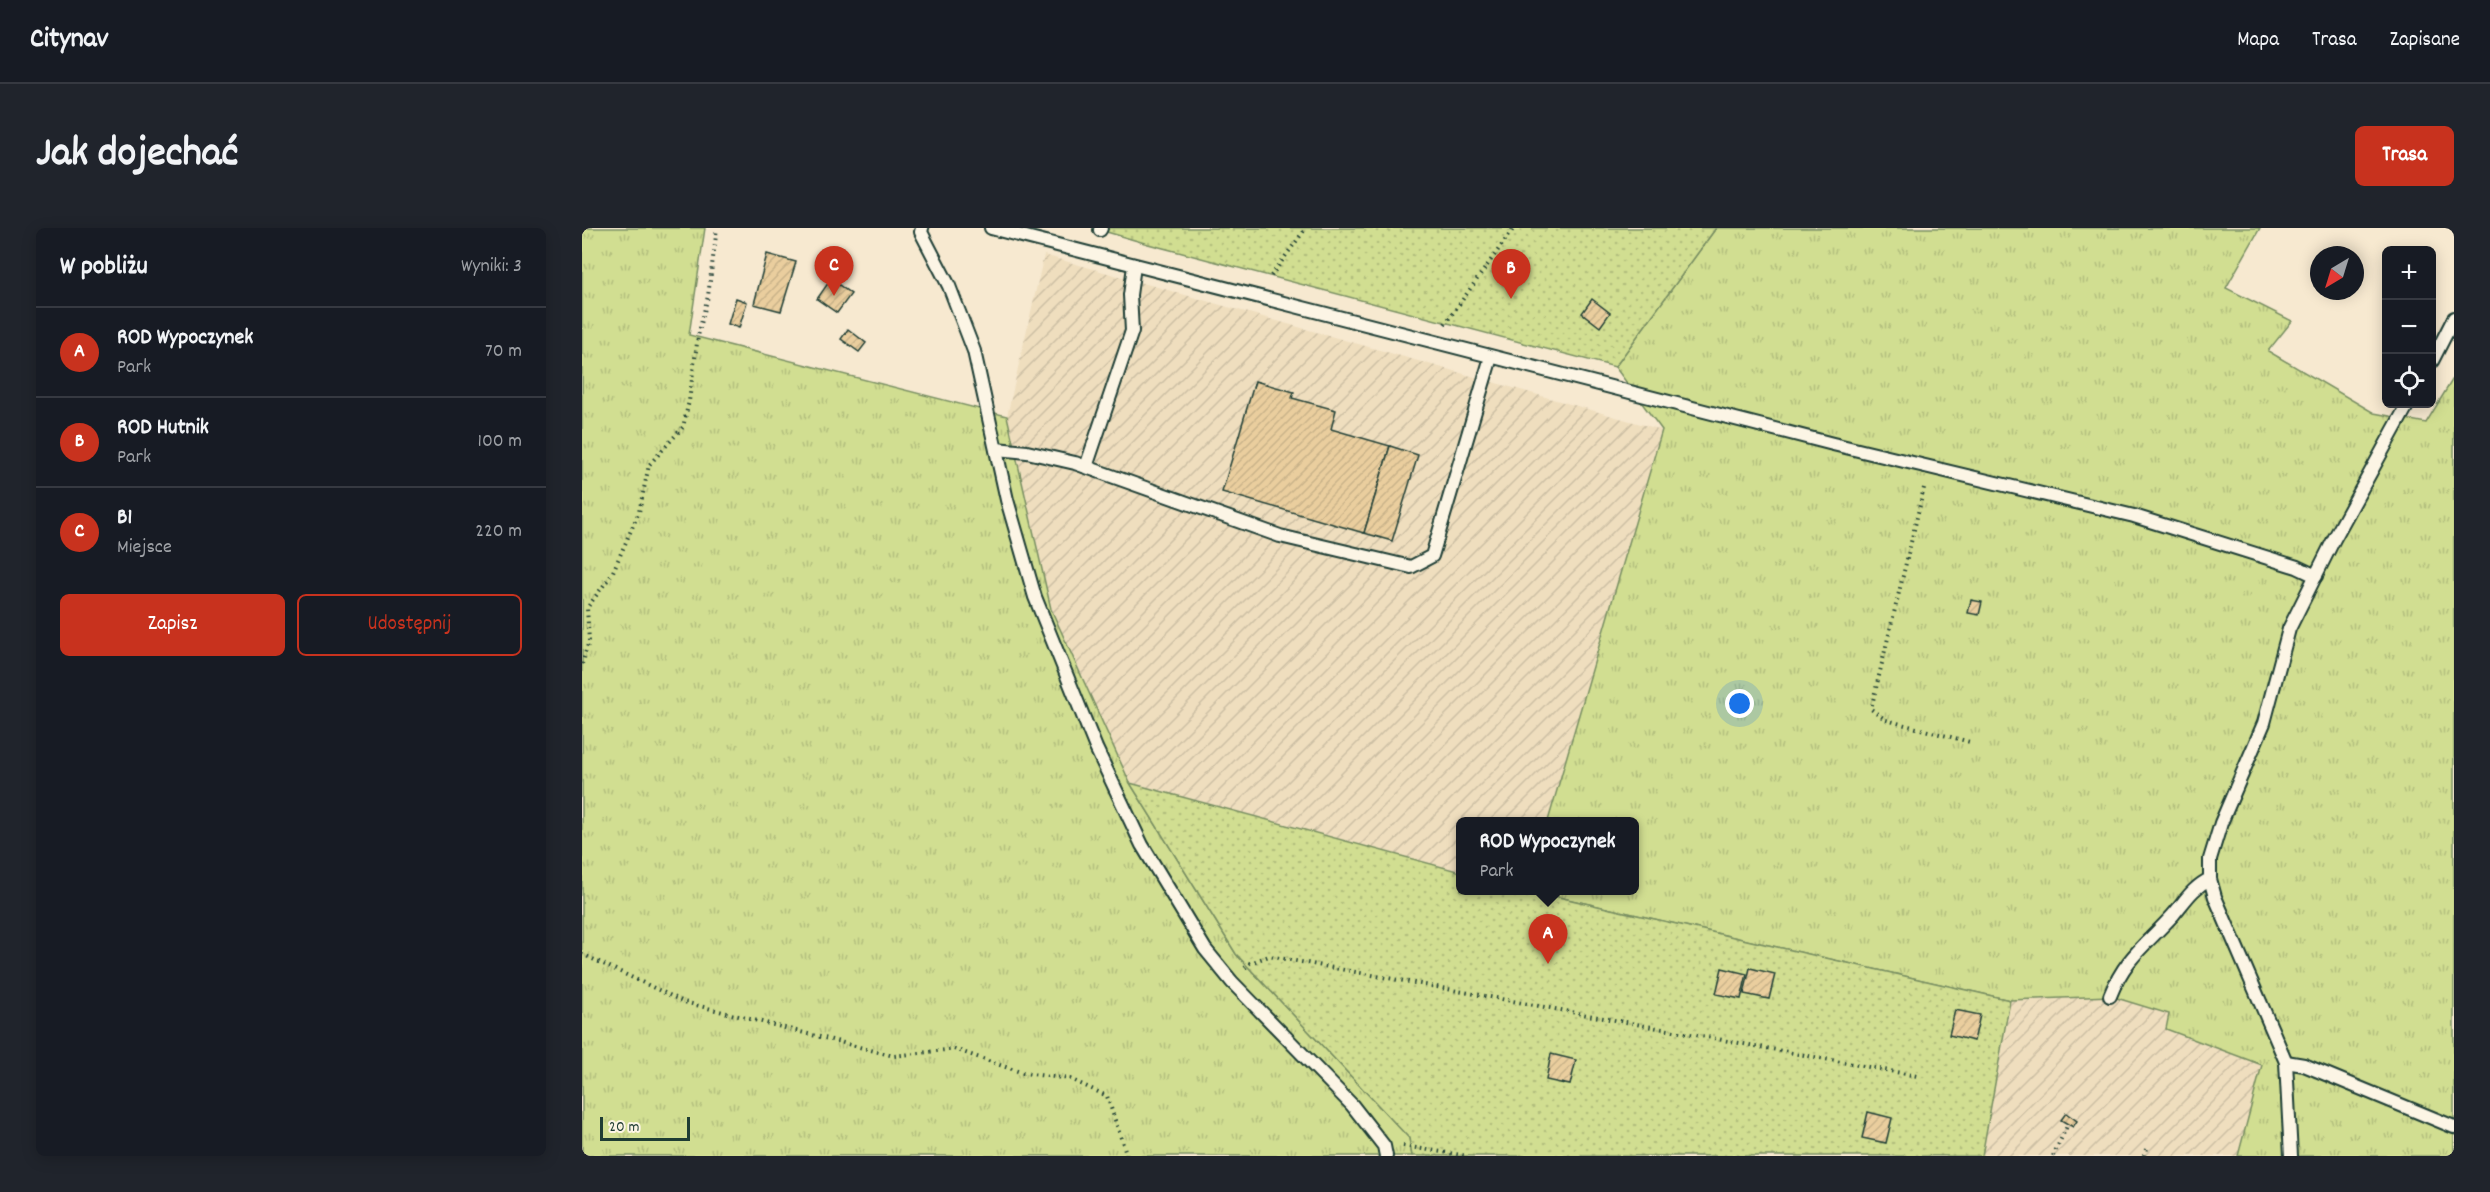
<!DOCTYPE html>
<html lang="pl">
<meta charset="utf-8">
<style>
:root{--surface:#171b24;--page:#20242c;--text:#f1f3f6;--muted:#9ea1a6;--line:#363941;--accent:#c8321e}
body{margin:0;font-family:Dekko,sans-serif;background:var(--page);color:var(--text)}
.controls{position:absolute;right:18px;top:18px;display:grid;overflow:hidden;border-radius:9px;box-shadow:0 3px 15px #0003}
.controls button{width:54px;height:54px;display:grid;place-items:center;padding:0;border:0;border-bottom:2px solid var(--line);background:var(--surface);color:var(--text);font:30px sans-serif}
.compass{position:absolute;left:1728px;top:18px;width:54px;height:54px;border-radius:50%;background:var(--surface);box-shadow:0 3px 15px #0003;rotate:218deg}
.scale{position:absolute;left:18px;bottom:15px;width:90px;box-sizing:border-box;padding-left:6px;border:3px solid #1f3d34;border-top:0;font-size:16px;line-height:21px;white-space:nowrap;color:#1f3d34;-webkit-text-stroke:4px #fcf5e5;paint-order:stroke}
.you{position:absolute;left:1158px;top:476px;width:21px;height:21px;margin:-15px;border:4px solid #fff;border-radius:50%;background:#1a73e8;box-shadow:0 0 0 9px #1a73e833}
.badge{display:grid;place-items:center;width:39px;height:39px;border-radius:50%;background:var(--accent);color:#fff;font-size:20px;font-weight:700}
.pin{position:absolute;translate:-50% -50px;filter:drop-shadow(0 2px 3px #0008)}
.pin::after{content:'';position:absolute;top:32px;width:21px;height:18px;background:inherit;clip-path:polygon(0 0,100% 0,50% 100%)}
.popup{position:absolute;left:874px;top:589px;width:183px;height:78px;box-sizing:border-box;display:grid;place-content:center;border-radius:9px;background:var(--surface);filter:drop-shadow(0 2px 4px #0005);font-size:20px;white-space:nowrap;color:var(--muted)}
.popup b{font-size:22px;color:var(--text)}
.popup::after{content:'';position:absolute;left:50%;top:100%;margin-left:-12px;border:12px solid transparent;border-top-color:var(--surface)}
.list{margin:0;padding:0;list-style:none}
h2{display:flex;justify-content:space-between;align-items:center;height:78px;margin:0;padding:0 24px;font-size:26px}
h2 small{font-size:20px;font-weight:400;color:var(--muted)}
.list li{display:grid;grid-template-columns:39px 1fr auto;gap:18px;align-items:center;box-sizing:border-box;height:90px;padding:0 24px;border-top:2px solid var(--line)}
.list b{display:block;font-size:22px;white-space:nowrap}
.list p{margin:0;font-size:20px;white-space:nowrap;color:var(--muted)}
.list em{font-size:20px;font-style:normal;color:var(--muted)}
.actions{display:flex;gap:12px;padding:18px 24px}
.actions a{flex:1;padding:14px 0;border:2px solid var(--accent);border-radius:9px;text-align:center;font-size:21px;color:var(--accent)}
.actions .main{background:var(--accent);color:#fff}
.icon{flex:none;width:33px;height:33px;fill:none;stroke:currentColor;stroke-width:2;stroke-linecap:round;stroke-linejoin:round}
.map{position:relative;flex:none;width:1872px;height:928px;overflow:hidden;border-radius:9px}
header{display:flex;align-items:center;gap:36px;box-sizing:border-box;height:84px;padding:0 30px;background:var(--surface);border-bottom:2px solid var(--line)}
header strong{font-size:28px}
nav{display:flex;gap:33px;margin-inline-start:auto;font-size:21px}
.intro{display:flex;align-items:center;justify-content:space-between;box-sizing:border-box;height:144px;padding:0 36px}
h1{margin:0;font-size:42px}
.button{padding:15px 27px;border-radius:9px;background:var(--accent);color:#fff;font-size:21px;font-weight:700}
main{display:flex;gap:36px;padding:0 36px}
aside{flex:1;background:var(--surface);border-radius:9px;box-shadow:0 3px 15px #0003}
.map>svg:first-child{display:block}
.industrial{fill:url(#industrial-furrows)}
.grass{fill:url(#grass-tufts);stroke:#788e62;stroke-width:1.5}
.garden{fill:url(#garden-dots);stroke:#788e62;stroke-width:1.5}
.building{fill:url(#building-hatch);stroke:#1f3d34;stroke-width:1.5}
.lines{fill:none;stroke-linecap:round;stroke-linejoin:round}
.service-casing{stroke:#1f3d34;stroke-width:16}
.path{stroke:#1f3d34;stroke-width:4;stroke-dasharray:1.5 4.5;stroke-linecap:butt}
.service{stroke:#fcf5e5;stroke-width:12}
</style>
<header>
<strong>Citynav</strong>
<nav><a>Mapa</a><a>Trasa</a><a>Zapisane</a></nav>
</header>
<div class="intro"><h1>Jak dojechać</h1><a class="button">Trasa</a></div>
<main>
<aside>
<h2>W pobliżu<small>Wyniki: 3</small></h2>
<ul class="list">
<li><span class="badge">A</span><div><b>ROD Wypoczynek</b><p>Park</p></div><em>70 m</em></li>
<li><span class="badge">B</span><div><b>ROD Hutnik</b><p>Park</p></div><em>100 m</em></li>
<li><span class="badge">C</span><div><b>B1</b><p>Miejsce</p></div><em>220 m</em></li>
</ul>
<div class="actions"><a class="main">Zapisz</a><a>Udostępnij</a></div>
</aside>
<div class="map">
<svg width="1872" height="928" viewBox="0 0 1872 928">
<defs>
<pattern id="industrial-furrows" width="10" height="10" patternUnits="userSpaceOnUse" patternTransform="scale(1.5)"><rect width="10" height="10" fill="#efdebe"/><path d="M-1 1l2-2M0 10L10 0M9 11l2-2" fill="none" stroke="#ccbfa4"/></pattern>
<pattern id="grass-tufts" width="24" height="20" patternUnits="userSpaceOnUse" patternTransform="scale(1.5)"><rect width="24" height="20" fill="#d1de91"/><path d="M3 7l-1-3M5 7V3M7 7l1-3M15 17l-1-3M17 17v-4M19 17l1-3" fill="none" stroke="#b3bf7e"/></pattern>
<pattern id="garden-dots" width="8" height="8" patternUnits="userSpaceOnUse" patternTransform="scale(1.5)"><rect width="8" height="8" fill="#d1de91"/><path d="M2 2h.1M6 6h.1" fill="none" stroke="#b3bf7e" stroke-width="1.8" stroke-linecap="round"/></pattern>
<pattern id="building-hatch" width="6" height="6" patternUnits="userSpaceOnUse" patternTransform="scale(1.5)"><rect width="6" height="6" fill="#eace9e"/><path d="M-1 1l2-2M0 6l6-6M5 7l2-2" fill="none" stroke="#c8b289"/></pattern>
</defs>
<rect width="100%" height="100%" fill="#f7e9d0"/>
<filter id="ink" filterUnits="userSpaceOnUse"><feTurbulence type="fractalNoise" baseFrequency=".0167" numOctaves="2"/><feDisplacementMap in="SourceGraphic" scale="12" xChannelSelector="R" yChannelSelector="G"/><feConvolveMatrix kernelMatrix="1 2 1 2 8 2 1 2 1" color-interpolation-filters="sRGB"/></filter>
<g filter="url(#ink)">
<!-- industrial -->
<g class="industrial">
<path d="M462,27L1080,202L966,593L879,594V644L548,555L469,381L425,188Z"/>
<path d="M1528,768L1587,786L1584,801L1680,837L1656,928H1400L1428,772Z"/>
</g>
<!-- grass -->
<g class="grass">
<path d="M0,0H123L107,107L425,188L469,381L548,555L654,726L827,910L830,928H0Z"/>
<path d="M1134,0H1678L1644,60L1710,93L1686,123L1792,185L1844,195L1872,149V928H1656L1680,837L1584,801L1587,786L1528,768L1428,772L950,663L1053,662V594L966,593L1080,202L1033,139Z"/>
</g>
<!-- garden -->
<g class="garden">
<path d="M511,0H1134L1033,139L566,16Z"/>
<path d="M548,555L879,644V662L950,663L1428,772L1400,928H830L827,910L654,726Z"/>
</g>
<!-- building -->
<g class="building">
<path d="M185,26L214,34L199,83L172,76Z"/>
<path d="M249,51L269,66L255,85L235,71Z"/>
<path d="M154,70L165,74L157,100L146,96Z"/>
<path d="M1010,71L1028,85L1018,99L1000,85Z"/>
<path d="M266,101L284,115L277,124L259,111Z"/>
<path d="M673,153L712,164L710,170L754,182L749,201L808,218L782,305L640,264Z"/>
<path d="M808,218L836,227L810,313L782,305Z"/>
<path d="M1389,372L1400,374L1397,387L1386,385Z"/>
<path d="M1140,740L1165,746L1159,771L1134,766Z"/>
<path d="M1168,740L1193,746L1187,771L1162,766Z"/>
<path d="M1373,782L1398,787L1392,813L1367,807Z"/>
<path d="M969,826L994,832L988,857L964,852Z"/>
<path d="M1286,884L1310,890L1304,915L1280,910Z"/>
<path d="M1484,885L1495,893L1491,899L1479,892Z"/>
</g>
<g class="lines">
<defs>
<g id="service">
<path d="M340,0L339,4L367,58L392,123L425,272L453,369L514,520L560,617L623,721L650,754L770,877L802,918L804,928"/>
<path d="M409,0L1251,216L1552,288L1715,339L1734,348"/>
<path d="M518,2L519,0"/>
<path d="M1850,133L1872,90"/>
<path d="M414,221L445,224L493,235L698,308L829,339L850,328L909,129"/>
<path d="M504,239L550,103L548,67L552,38"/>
<path d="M1528,768C1543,729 1565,716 1591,687C1603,673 1611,659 1628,651"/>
<path d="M1704,834L1722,837L1872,899"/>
<path d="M1709,928L1704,834L1633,669L1628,651V631L1639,595L1682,495L1707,401L1752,311L1826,176"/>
</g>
</defs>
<!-- service casing -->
<use href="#service" class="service-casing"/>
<!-- path -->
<g class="path">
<path d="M689,48L724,0"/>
<path d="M863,96L932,0"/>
<path d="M1342,260L1289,481L1304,492L1388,514"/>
<path d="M0,436L7,413L5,380L30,346L57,284L67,237L101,199L107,173L116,108L126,68L135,0"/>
<path d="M0,726L102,774L312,828L372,821L441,845L488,851L525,868L545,928"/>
<path d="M663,740L668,735L687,728L1335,848"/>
<path d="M821,918L886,928"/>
<path d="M1471,928L1486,896"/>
<path d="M1562,928L1564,921"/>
</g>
<!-- service -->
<use href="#service" class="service"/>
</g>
</g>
</svg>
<div class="controls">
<button>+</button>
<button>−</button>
<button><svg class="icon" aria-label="locate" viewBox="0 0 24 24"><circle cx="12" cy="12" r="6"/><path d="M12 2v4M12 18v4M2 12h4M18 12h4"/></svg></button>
</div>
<svg class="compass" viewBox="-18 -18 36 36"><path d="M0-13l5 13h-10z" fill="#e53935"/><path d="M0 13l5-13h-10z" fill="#9ea1a6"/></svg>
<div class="scale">20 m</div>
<div class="you"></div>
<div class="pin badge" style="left:966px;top:736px">A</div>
<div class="popup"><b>ROD Wypoczynek</b>Park</div>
<div class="pin badge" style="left:929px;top:71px">B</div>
<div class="pin badge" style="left:252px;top:68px">C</div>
</div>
</main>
